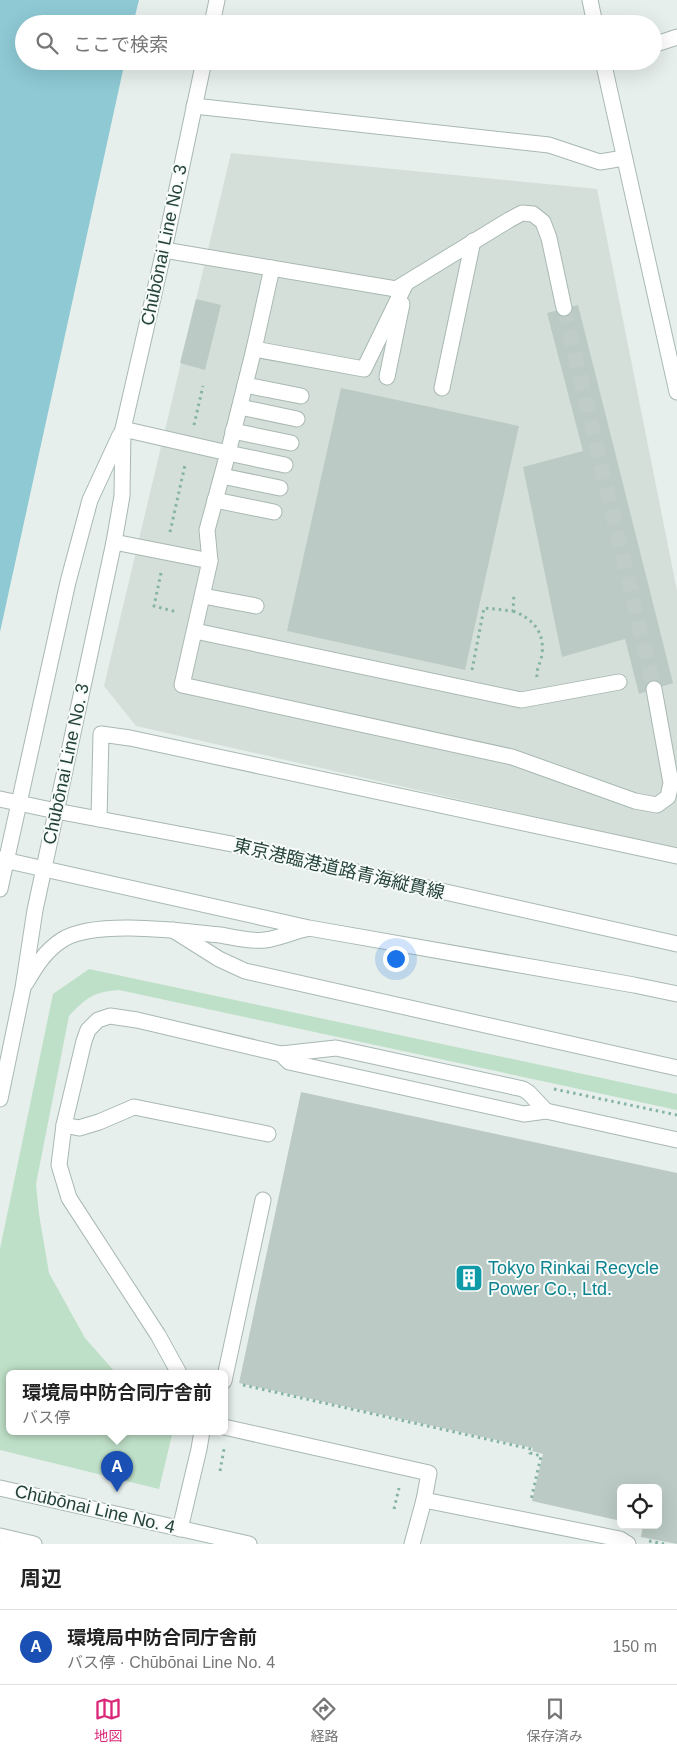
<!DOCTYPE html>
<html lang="ja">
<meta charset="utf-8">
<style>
:root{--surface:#fff;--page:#f6f6f6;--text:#222;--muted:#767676;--line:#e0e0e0;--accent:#db2777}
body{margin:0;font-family:Helvetica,"Noto Sans JP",sans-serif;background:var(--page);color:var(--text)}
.controls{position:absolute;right:15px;bottom:15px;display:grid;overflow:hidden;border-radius:8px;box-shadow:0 5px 20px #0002}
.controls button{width:45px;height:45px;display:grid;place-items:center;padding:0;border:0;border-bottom:1px solid var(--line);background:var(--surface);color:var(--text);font:25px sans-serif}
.you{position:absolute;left:395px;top:958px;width:18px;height:18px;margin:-12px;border:4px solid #fff;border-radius:50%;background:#1a73e8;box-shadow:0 0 0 8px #1a73e833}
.badge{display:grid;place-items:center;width:32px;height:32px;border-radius:50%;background:var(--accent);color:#fff;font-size:16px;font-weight:700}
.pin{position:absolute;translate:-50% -41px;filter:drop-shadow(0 1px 2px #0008)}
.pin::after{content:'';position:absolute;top:26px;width:18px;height:15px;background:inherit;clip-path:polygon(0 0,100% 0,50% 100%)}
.popup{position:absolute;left:6px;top:1370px;width:222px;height:65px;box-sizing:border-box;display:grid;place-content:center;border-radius:8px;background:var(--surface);filter:drop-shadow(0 1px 4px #0005);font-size:16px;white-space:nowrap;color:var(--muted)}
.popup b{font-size:19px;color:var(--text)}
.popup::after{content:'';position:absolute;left:50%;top:100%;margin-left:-10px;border:10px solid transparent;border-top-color:var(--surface)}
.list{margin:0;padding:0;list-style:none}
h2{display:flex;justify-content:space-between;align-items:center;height:65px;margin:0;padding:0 20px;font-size:21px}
h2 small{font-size:16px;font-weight:400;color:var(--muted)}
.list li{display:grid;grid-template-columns:32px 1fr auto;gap:15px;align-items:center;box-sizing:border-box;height:75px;padding:0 20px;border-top:1px solid var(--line)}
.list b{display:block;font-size:19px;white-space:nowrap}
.list p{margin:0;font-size:16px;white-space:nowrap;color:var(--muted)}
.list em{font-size:16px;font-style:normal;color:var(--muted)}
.icon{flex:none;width:28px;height:28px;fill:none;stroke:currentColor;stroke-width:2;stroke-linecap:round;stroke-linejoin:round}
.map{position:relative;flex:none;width:677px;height:1544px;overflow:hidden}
.search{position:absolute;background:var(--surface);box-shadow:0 5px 20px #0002;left:15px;right:15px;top:15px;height:55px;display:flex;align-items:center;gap:12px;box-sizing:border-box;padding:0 18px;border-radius:28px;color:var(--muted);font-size:19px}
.sheet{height:140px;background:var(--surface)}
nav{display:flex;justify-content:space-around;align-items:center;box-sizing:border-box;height:70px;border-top:1px solid var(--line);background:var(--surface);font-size:14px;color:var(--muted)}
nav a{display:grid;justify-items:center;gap:2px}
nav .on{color:var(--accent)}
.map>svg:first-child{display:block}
.built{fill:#d4dfda}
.green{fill:#bfe0c8}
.water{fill:#8ec9d4}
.building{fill:#bbcac4}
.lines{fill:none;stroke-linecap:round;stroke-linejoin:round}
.minor-tunnel{stroke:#bfccc8;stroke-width:15;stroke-dasharray:15 8;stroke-linecap:butt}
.minor-casing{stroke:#a8b8b2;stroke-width:17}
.path{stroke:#86b3a5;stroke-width:3;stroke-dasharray:2.5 4;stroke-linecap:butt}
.minor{stroke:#fff;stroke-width:15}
.labels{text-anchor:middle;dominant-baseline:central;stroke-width:4;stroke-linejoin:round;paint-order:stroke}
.street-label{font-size:18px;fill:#24423a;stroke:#f7fbf9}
.culture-label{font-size:18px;fill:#0d838f;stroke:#f7fbf9;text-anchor:start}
</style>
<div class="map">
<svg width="677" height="1544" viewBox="0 0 677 1544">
<rect width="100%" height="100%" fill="#e6efeb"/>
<!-- built -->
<path class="built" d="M231,153L597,189L677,591V849L136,726L104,686Z"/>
<!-- green -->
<path class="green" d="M89,969L677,1094V1110L119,990C93,992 86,998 69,1016L36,1184L39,1214L49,1273L85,1338L116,1373H9V1431H173L159,1489L0,1450V1249L53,994Z"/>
<!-- water -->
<path class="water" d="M0,0H139L133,24H24V61H125L0,632Z"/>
<!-- building -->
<g class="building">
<path d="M196,299L221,305L205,370L180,363Z"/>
<path d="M578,305L673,683L639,694L625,639L562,657L523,467L583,451L547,313Z"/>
<path d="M341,388L519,426L465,670L287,631Z"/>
<path d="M301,1092L677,1173V1544L641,1537L643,1525H658V1488H621V1521L532,1501L543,1454L532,1451L533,1448L239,1383Z"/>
</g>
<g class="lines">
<!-- minor-tunnel -->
<path class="minor-tunnel" d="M564,308L654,689"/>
<defs>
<g id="minor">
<path d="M590,0L595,24"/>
<path d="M212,24L217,0"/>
<path d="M653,45L677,37"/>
<path d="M603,61L677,392"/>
<path d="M194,106L549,145L600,162L624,158"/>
<path d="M164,250L396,289L509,220L522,213L533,214L543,222L549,238L564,308"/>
<path d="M272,268L254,349L228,453L285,465"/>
<path d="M254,349L364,369L406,283"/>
<path d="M387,377L402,304"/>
<path d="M245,385L301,396"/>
<path d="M442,388L473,241"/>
<path d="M240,407L297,419"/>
<path d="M123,429L228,453L207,530L210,561"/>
<path d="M233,431L291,443"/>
<path d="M222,476L280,488"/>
<path d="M215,500L274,512"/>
<path d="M114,542L210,561L182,685L512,757L635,801L657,805L668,797L671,783L654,689"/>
<path d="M203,596L256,606"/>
<path d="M195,631L521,700L619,682"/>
<path d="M0,799L56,811L232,844L677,944"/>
<path d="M99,819L101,734L130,738L677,856"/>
<path d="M0,859L309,928L634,985L677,994"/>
<path d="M0,889L68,582L90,500L120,435"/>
<path d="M173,930L219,959L245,971L677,1068"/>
<path d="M26,983C36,966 45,951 62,940C94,919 181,931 220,935C233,937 253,942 265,940C279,938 292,932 306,929"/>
<path d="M281,1054L289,1062L524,1114L546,1111L677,1140"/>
<path d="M0,1099L23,988L35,910L114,542L122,496L123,429L164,250L204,61"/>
<path d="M64,1125L79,1128L99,1122L134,1107L268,1134"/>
<path d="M179,1373L158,1335L69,1198L59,1165L64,1125L84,1041L88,1030L98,1020L110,1016L137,1020L281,1054L336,1048L523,1089L529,1093L546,1111"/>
<path d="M224,1381L263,1200"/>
<path d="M224,1427L429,1473L424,1500L620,1539L628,1544"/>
<path d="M0,1488L249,1544"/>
<path d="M180,1529L199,1449L202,1431"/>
<path d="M0,1536L34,1544"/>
<path d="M412,1544L424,1500"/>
</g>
</defs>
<!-- minor casing -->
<use href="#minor" class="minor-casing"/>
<!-- path -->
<g class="path">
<path d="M194,425L203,386"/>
<path d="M170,532L185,465"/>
<path d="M161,573L154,606L177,612"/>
<path d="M513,611C532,618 545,632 542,654C541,663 536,668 537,677"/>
<path d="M472,670L484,608L513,611L514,594"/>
<path d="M554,1089L677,1115"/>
<path d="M243,1385L531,1449L530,1453L541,1456L531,1500"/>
<path d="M220,1471L224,1449"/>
<path d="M394,1509L399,1488"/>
<path d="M649,1541L664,1544"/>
</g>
<!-- minor -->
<use href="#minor" class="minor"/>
</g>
<!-- icons -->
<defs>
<symbol id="building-square" viewBox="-11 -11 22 22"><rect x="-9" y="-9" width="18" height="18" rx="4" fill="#0f9aa8" stroke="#f7fbf9"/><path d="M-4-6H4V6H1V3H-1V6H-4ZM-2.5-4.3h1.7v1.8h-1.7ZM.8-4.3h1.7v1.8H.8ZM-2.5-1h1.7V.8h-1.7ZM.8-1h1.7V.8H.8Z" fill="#fff"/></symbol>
</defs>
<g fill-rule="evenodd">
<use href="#building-square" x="453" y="1262" width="32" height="32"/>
</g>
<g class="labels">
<!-- street labels -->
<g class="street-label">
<text transform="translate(164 245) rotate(-78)">Chūbōnai Line No. 3</text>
<text transform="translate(66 764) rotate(-78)">Chūbōnai Line No. 3</text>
<text transform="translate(339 869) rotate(13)">東京港臨港道路青海縦貫線</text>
<text transform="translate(95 1509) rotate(13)">Chūbōnai Line No. 4</text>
</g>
<!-- culture labels -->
<g class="culture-label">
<text x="488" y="1268">Tokyo Rinkai Recycle<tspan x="488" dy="21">Power Co., Ltd.</tspan></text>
</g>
</g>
</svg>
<div class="controls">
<button><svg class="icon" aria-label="locate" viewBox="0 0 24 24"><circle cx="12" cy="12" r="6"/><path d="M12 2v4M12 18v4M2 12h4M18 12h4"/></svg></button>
</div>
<div class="you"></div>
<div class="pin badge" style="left:117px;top:1492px;background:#1a4fb4">A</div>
<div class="popup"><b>環境局中防合同庁舎前</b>バス停</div>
<div class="search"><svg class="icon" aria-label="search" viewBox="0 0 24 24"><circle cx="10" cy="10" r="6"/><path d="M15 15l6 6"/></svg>ここで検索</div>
</div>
<section class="sheet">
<h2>周辺<small></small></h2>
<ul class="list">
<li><span class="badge" style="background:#1a4fb4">A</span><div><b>環境局中防合同庁舎前</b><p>バス停 · Chūbōnai Line No. 4</p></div><em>150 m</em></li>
</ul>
</section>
<nav>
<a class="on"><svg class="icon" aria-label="map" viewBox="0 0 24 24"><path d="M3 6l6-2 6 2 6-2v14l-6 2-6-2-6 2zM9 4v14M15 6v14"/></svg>地図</a>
<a><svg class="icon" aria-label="directions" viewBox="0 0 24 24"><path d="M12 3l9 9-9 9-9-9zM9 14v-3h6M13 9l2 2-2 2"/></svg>経路</a>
<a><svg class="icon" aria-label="saved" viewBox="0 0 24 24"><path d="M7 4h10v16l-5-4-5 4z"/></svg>保存済み</a>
</nav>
